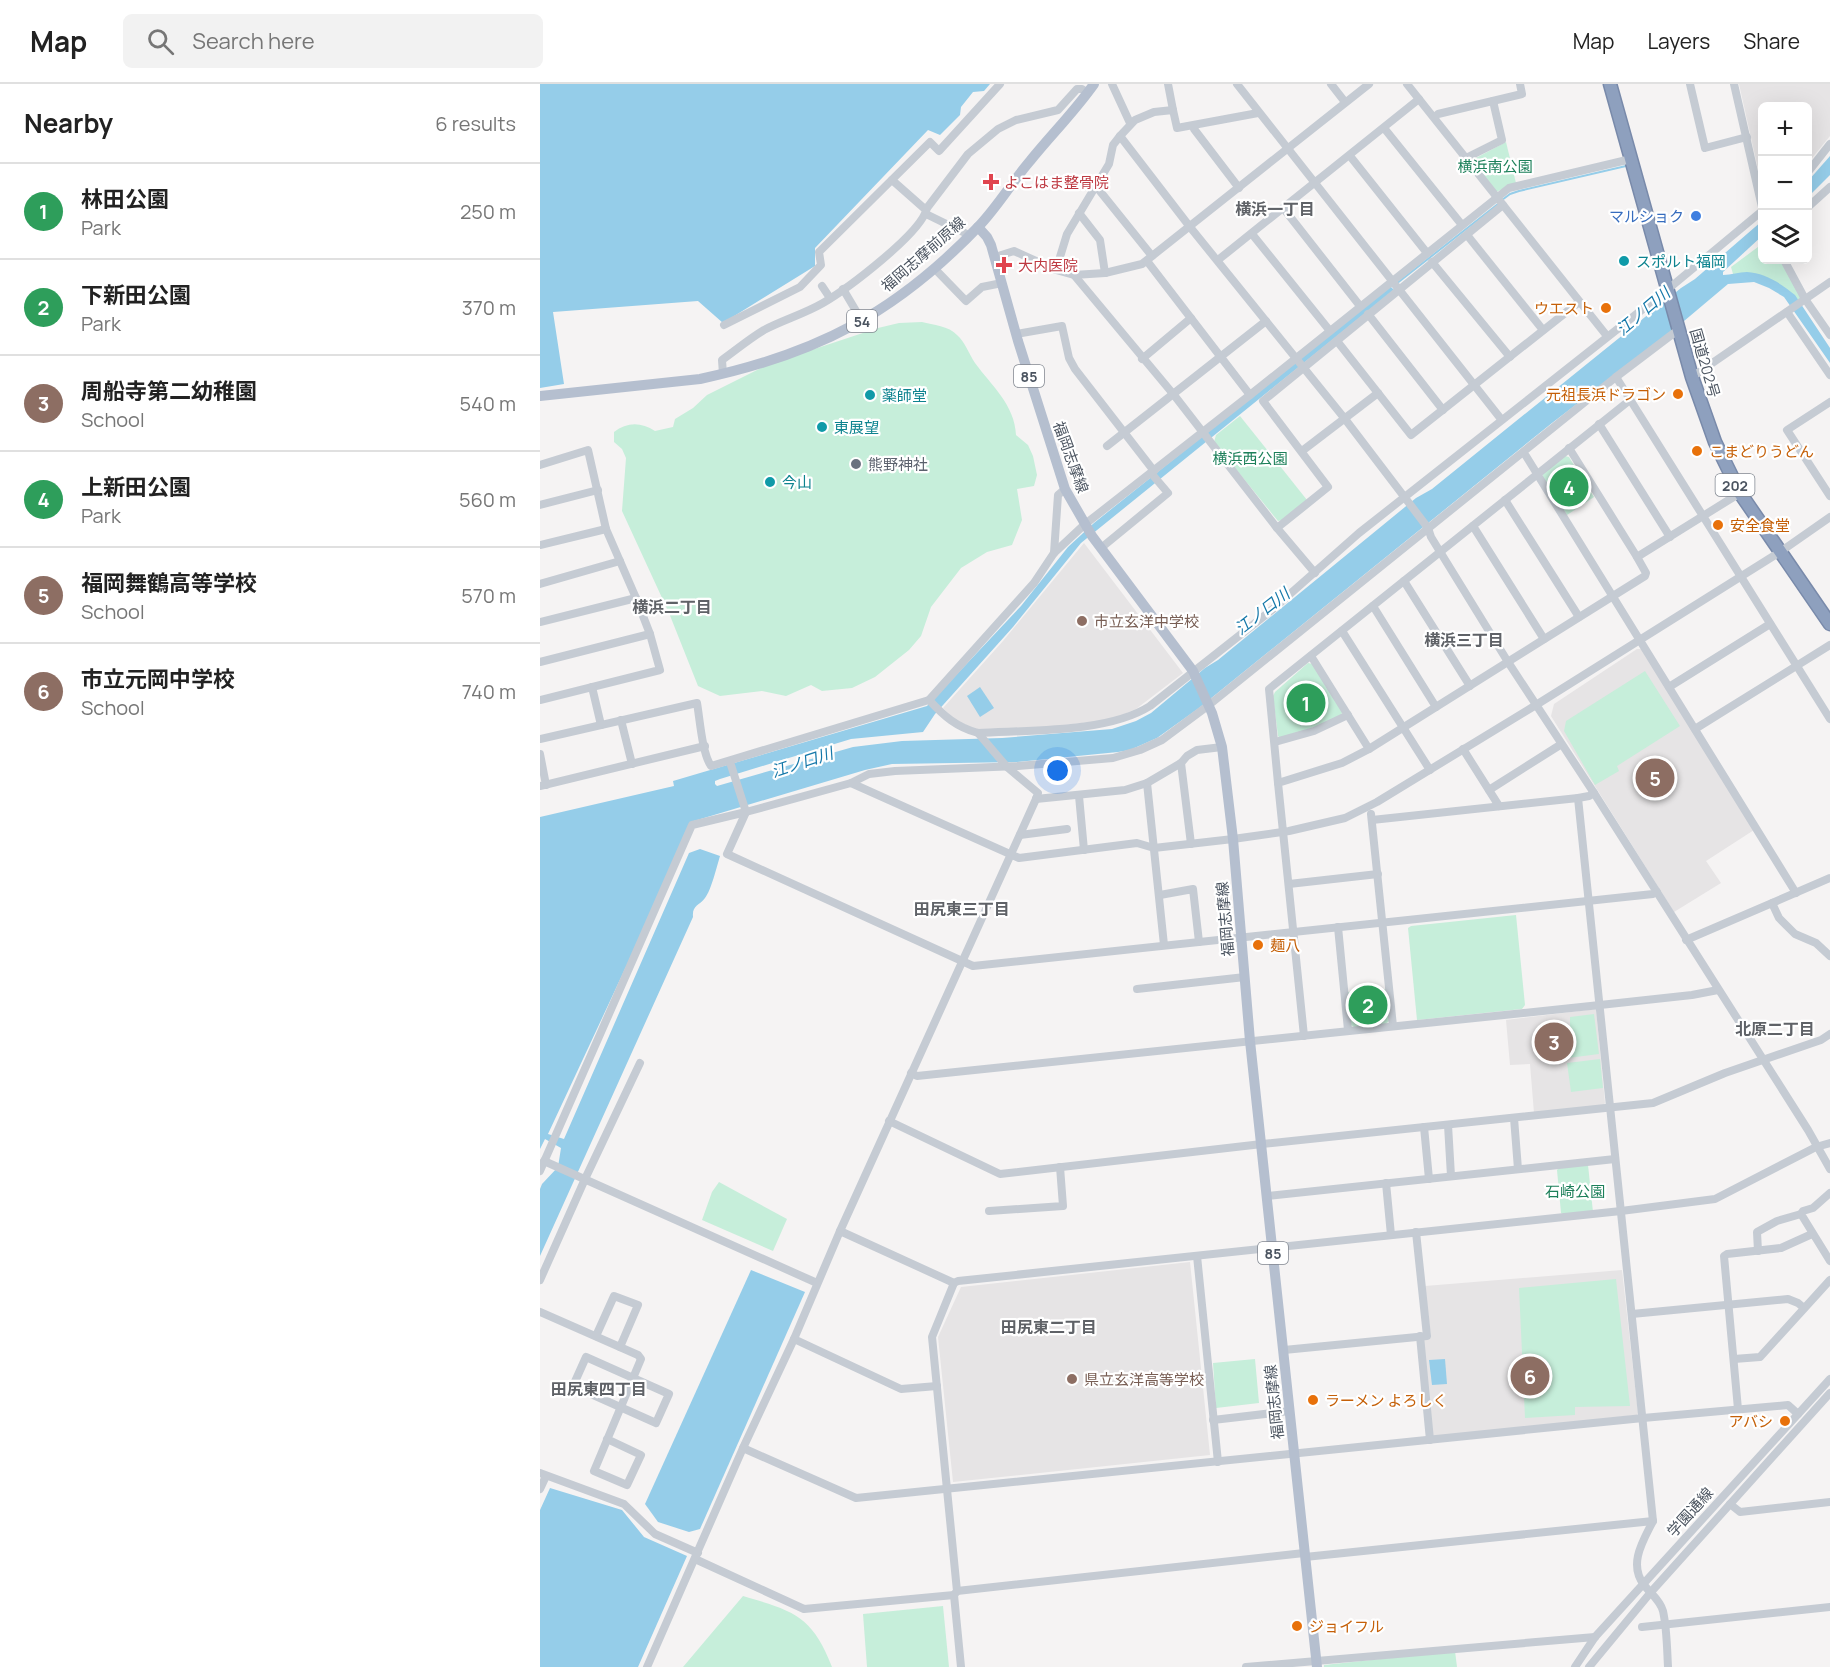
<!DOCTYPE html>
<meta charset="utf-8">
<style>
:root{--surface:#fff;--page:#f2f2f2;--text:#222;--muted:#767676;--line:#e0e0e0;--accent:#7c3aed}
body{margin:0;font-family:Manrope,"Noto Sans JP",sans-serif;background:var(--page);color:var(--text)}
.controls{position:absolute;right:18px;top:18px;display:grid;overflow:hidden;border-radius:9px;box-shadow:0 6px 24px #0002}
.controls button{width:54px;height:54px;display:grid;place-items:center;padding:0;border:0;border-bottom:2px solid var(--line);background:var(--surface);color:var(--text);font:30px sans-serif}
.you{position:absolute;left:518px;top:687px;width:21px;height:21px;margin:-15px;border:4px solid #fff;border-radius:50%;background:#1a73e8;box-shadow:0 0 0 9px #1a73e833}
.badge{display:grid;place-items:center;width:39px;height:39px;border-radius:50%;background:var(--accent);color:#fff;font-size:20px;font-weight:700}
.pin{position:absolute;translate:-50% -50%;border:3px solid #fff;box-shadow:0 2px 6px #0006}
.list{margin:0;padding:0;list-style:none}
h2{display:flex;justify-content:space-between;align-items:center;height:78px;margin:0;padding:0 24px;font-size:26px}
h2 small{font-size:20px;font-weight:400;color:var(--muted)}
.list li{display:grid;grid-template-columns:39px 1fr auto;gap:18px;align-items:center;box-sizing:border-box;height:96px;padding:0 24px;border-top:2px solid var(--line)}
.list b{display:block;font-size:22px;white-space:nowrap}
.list p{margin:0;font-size:20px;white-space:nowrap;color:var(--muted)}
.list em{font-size:20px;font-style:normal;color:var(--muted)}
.icon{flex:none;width:33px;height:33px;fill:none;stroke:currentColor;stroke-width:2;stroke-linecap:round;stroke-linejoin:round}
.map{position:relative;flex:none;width:1290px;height:1583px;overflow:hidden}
header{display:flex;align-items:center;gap:36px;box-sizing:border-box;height:84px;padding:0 30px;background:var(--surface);border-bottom:2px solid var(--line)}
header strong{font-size:28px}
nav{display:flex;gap:33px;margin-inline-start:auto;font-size:21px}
.search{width:420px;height:54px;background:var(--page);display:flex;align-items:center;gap:15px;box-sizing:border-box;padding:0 21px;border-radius:9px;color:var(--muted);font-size:22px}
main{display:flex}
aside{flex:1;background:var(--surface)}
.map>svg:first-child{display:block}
.education{fill:#e6e4e5}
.green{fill:#c6eeda}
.water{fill:#95cde9}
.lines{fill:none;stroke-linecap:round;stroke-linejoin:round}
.stream{stroke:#95cde9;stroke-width:2}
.highway-casing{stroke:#798aaa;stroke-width:15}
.minor{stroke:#c5cbd3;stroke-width:8}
.major{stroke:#b5bfcf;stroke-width:10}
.highway{stroke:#8ea0be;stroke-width:12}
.health-dot{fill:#e0444e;stroke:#fff;stroke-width:2}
.shop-dot{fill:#3f7fe0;stroke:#fff;stroke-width:2}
.culture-dot{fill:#0f9aa8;stroke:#fff;stroke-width:2}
.food-dot{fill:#e8710a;stroke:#fff;stroke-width:2}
.worship-dot{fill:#6b7280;stroke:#fff;stroke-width:2}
.education-dot{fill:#8d6e63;stroke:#fff;stroke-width:2}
.labels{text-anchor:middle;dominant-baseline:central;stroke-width:4.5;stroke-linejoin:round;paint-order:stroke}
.shield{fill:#fff;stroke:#818790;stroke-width:1.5}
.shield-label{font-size:14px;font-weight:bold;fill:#4b5460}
.park-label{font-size:15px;fill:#1d805a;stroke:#fff}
.health-label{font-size:15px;fill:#be3a42;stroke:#fff;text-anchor:start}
.shop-label{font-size:15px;fill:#366cbe;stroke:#fff;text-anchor:end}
.street-label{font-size:15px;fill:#4b5460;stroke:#fff}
.culture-label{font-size:15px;fill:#0d838f;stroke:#fff;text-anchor:start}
.food-label{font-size:15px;fill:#c56008;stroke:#fff;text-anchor:start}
.worship-label{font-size:15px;fill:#5b616d;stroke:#fff;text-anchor:start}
.education-label{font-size:15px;fill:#785e54;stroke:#fff;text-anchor:start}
.neighbourhood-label{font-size:16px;font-weight:bold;fill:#5f6267;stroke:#fff}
.water-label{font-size:16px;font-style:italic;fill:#1578a9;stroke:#fff}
</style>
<header>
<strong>Map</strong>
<div class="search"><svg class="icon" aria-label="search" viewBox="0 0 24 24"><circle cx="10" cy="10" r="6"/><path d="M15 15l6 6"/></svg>Search here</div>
<nav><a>Map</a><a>Layers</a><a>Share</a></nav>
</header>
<main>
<aside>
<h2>Nearby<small>6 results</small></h2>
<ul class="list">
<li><span class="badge" style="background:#2e9e5b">1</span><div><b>林田公園</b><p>Park</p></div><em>250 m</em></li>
<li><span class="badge" style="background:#2e9e5b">2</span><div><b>下新田公園</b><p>Park</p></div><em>370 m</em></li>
<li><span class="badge" style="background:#8d6e63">3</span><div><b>周船寺第二幼稚園</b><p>School</p></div><em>540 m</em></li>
<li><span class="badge" style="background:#2e9e5b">4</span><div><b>上新田公園</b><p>Park</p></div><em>560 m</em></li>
<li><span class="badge" style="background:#8d6e63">5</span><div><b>福岡舞鶴高等学校</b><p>School</p></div><em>570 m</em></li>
<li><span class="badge" style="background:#8d6e63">6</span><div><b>市立元岡中学校</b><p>School</p></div><em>740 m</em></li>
</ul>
</aside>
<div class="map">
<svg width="1290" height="1583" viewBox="0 0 1290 1583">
<rect width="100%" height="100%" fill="#f5f3f3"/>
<!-- education -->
<g class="education">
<path d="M1199,0H1290V52L1268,79V22H1222V103Z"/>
<path d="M544,459L643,589L596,625L570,636L505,643L440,647L415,636L403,624L463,557Z"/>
<path d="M1097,565H1103L1214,746L1166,777L1181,799L1134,828L1011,632L1014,620Z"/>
<path d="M1056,925L1065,1019L1063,1022L994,1029L990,980L970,981L966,936Z"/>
<path d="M650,1178L670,1371L413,1398L398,1253L421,1203Z"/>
<path d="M1082,1186L1098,1329L1097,1331L892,1353L882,1255L891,1254L885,1202Z"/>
</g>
<!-- green -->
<g class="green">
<path d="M966,58L976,99L956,108L933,79L934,75Z"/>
<path d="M1222,160V176H1244L1265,215L1260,219L1214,189L1193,190L1191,183Z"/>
<path d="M382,238C393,241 409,242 417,251C425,258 429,270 435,279C451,301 475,321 476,351L488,361L493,372L497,391L494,402L477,405L482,436L472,461L447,468L421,484L391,523L381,552L369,566L335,593L312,604L282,607L271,601L246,612L222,607L180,612L158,602L129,529L82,427L86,374L82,365L74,358V348C87,338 101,338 115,347L133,343L135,335L153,324L167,311L229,280L338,244L359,239Z"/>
<path d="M700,332L767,416L742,436L738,437L674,358L676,351Z"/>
<path d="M1025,372L1029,373L1054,413L1027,431L1003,394V390Z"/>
<path d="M768,579L773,580L803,627L801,631L786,639L741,655L738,652L733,612L735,608Z"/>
<path d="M1105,587L1140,642L1077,682L1079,687L1055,701L1024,647L1026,637Z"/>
<path d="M976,831L985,921L982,925L877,936L868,844L871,842Z"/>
<path d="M846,905L849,937L846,940L814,943L811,941L808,908Z"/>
<path d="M1054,930L1059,970L1028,974L1024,942H1030V933Z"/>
<path d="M1060,975L1063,1004L1031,1008L1027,979Z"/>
<path d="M1048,1081L1053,1128L1023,1130L1021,1129L1017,1086L1019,1084Z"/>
<path d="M179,1098L247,1135L233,1167L162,1136L172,1108Z"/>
<path d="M1076,1195L1090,1322L1035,1323V1331L985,1334L979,1204Z"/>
<path d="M715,1275L719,1319L676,1324L673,1279Z"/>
<path d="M203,1512C253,1527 272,1531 292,1583H143Z"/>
<path d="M403,1522L409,1583H327L323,1530Z"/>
<path d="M915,1567L917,1583H784V1581Z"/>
</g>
<!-- water -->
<g class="water">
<path d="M0,0H450L444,7L433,8L421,23L420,31L400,51L388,46L275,164V182L183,239L158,217L13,228L24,300L0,304Z"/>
<path d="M1290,72V91L1268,113V97Z"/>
<path d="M1222,137V152L1183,188V191C1191,191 1199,188 1207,188C1225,189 1242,200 1255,211L1290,264V279L1244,213L1229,204L1214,198L1188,200L1131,248L1012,339L659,624L617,654L590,666L578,668L477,678L352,680L325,686L154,737L8,1050L24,1055L149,769L160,765L180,772C177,782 171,807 165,814C159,822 152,821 153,833L0,1172V1105L2,1100L18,1083L21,1064L5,1055L0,1065V733L134,702L133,697L387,622L481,522L528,463L554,439L850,202L854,206L541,459L473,543L395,630L383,648L311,655L180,695L175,697V700L177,702L313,663L362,657L462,654L572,645L596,637L611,629L665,584L678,576L876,414L892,405L1141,204L1155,195Z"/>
<path d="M440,603L454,624L440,633L427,612Z"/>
<path d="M211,1186L265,1208L160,1445L149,1448L118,1438L105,1420Z"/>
<path d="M905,1275L907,1300L892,1301L889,1276Z"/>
<path d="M10,1404L82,1426L104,1453L147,1472L98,1583H0V1426Z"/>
</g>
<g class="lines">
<!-- stream -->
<g class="stream">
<path d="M962,116L970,110L979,107L1086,82"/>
<path d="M856,200L958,120"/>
</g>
<defs>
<path id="highway" d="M1070,0L1152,293L1175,358L1200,409L1290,540"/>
</defs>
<!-- highway casing -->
<use href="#highway" class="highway-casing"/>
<!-- minor -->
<g class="minor">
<path d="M572,0L590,39"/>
<path d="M628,0L633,26"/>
<path d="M697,0L961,335"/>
<path d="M791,0L805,18"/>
<path d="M867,0L1067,252"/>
<path d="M1150,0L1165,64L1207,53"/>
<path d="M1194,0L1222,123"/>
<path d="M895,33L898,30L982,10L980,0"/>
<path d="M653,42L654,45L699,104"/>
<path d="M844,44L922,141"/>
<path d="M580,52L650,143L805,335L888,444L891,453L968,578L1054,709L1268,1046L1290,1085"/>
<path d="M810,72L887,169"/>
<path d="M926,74L962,56L953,17"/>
<path d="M1268,88L1290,60"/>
<path d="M352,96L386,126"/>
<path d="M555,101L612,172"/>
<path d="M1268,123L1290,103"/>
<path d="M744,125L820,222"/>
<path d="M539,129L560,156L565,189"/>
<path d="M386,130L429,151"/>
<path d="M712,150L790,247"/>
<path d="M927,151L1003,246"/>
<path d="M455,173L474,167L516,186L534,191L565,189L602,180L829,0"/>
<path d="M678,176L879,15"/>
<path d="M1244,176L1265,215L1290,251"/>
<path d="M607,177L710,311"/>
<path d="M892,178L970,273"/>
<path d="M394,184L426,217L442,203L462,199"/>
<path d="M516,186L527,150L569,80L573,61L580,52L595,36L614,28L633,26L637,44L718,29"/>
<path d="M534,191L634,311L737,444L775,489"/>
<path d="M282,202L290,214"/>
<path d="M303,205L322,237"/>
<path d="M1247,228L1290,291"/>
<path d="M828,230L903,326"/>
<path d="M184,241L260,203L281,181L279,168L390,58L399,67L460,0"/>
<path d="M476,250L522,242L529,274L535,285L614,387"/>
<path d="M797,257L871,351L1039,218"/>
<path d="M602,275L651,234"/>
<path d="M183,290L182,276C196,266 209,255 224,246C243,236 264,230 283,219C307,205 382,149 387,124L428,70L458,45L476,36L518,26L537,5H542L548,9"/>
<path d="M1076,293L1290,635"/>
<path d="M1152,293L1290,198"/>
<path d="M1290,318L1247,346L1290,412"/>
<path d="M1059,340L1130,453"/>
<path d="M567,362L726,237"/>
<path d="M762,367L838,309"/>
<path d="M986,372L1256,809"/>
<path d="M0,381L48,366L66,445L96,514L110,550L120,586L0,616"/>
<path d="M965,416L1039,533"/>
<path d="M0,421L58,406"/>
<path d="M933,442L1004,555"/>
<path d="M737,444L788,403L723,317L963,121"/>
<path d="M0,461L66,445"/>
<path d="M561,464L628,409L611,389"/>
<path d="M514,469L518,411L525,405"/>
<path d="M1097,473L1200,409"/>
<path d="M864,497L930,602"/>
<path d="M0,500L80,477"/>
<path d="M833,522L896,623"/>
<path d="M0,538L96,514"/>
<path d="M802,547L890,686"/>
<path d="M771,572L829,665"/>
<path d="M0,578L110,550"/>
<path d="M52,603L61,641"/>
<path d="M1129,603L1230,540"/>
<path d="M389,616C404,632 416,643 438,649C488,646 568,649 610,622L733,525L819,449L1127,206L1222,127"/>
<path d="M81,636L92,680"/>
<path d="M1155,645L1290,561"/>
<path d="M0,655L157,619C160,636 162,669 171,682L389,616L494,499L514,469L544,441L710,311L969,104L1091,75"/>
<path d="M735,658L774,647L808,631"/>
<path d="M923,665L959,722"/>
<path d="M0,670L6,701"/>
<path d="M190,678L206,728L187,770L433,882L1113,810L1117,808"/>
<path d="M641,679L651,760"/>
<path d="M311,699L329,690L355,687L478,682L573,674L600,666L622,656L669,621L1076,293L1134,249L1140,248"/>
<path d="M607,699L624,861"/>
<path d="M738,699L729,605L1090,316"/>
<path d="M0,702L165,662"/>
<path d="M949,706L1020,661"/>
<path d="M539,712L544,766"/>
<path d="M1038,714L1113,1437C1103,1457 1088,1480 1104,1501C1111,1510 1120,1516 1123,1527C1127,1545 1127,1565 1128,1583"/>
<path d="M496,715L585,706L607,699L641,679L647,672L657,666L682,663"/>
<path d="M831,730L853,942"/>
<path d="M832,736L1038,714L1049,712L1054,709"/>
<path d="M480,751L527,745"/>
<path d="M749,800L838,790"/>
<path d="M620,811L653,805L659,858"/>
<path d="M1232,819L1239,834L1255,850L1276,859L1290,872"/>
<path d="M798,843L808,946"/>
<path d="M1146,856L1290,794"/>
<path d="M597,905L705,893"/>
<path d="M764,952L738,699L802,679L829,665L1105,492L1106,489L1097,473L1029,364"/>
<path d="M371,989L377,992L1060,921L1152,911L1178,906"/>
<path d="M974,1034L978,1085"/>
<path d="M349,1037L460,1090L722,1060L1113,1019L1185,989L1281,956L1290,950"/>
<path d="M908,1041L911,1092"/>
<path d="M884,1043L889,1095"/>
<path d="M4,1077L277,1199"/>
<path d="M0,1087L152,741L206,728L311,699L479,774L597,759L614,764L693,755L749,747L805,734L837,718L996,621L1240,468L1290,433"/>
<path d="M846,1099L851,1151"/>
<path d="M1290,1109L1273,1124L1263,1127L1261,1130L1290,1177"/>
<path d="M727,1112L1075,1075"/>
<path d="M449,1127L523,1122L520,1083"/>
<path d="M300,1147L414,1199"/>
<path d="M1218,1167L1217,1148L1237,1137L1261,1130"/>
<path d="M657,1172L678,1378"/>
<path d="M0,1196L45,1095L100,979"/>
<path d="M0,1228L98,1271L101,1275L54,1387L87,1401L101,1371L67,1355"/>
<path d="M1092,1230L1248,1215L1258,1219L1264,1224"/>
<path d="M56,1252L74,1212L98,1221L80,1263"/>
<path d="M880,1252L890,1356"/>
<path d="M254,1255L361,1305L397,1302"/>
<path d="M744,1266L887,1252L876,1148"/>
<path d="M46,1273L129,1310L116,1339L33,1302Z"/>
<path d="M1194,1275L1220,1273L1290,1196"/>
<path d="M1198,1325L1184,1172L1187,1170L1241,1164L1272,1150"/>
<path d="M673,1336L750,1327"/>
<path d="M203,1364L316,1414L1103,1334L1248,1321L1258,1330"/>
<path d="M0,1389L84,1420L115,1450L158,1469"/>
<path d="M0,1405L6,1392"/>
<path d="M1190,1420L1200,1428L1290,1418"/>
<path d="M765,1473L1113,1437"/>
<path d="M155,1475L264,1525L414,1511"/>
<path d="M417,1507L764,1469"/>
<path d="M1102,1543L1290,1523"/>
<path d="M107,1583L203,1364L254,1255L300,1147L496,715L498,709L467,683L438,649"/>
<path d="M421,1583L414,1511L417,1507L392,1253L414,1199L418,1197L1081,1127L1175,1115L1276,1063L1290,1059"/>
<path d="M706,1583L1055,1553"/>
<path d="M1035,1583L1055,1553L1290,1295"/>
<path d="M1049,1583L1111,1508L1290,1309"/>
</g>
<!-- major -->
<g class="major">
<path d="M438,143L447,153L451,161L478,257L525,405L552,452L653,587L672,629L682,663L693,755L710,957L777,1583"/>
<path d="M0,312L160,295C277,270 356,229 439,142C458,122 472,98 490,77C511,51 535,27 554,0"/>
</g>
<!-- highway -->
<use href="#highway" class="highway"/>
</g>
<!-- markers -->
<g class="health-dot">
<path d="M448 89h6v6h6v6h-6v6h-6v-6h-6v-6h6z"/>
<path d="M461 172h6v6h6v6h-6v6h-6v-6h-6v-6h6z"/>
</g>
<circle class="shop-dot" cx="1156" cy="132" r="6"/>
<g class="culture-dot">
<circle cx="1084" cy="177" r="6"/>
<circle cx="330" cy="311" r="6"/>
<circle cx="282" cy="343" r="6"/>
<circle cx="230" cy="398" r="6"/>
</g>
<g class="food-dot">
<circle cx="1066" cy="224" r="6"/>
<circle cx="1138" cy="310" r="6"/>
<circle cx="1157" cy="367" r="6"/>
<circle cx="1178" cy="441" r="6"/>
<circle cx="718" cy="861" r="6"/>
<circle cx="773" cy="1316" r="6"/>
<circle cx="1245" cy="1337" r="6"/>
<circle cx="757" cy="1542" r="6"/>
</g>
<circle class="worship-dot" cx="316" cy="380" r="6"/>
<g class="education-dot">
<circle cx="542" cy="537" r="6"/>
<circle cx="532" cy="1295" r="6"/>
</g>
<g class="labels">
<!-- shield labels -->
<g class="shield">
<rect x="307" y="226" width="30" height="22" rx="4.5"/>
<rect x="474" y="281" width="30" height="22" rx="4.5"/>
<rect x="1175.5" y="390" width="39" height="22" rx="4.5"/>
<rect x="718" y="1158" width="30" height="22" rx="4.5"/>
</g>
<g class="shield-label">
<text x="322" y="237">54</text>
<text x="489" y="292">85</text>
<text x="1195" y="401">202</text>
<text x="733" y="1169">85</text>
</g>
<!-- park labels -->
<g class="park-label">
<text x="955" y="82">横浜南公園</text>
<text x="710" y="374">横浜西公園</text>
<text x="1035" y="1107">石崎公園</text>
</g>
<!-- health labels -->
<g class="health-label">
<text x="464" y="98">よこはま整骨院</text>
<text x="478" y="181">大内医院</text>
</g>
<!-- shop labels -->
<g class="shop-label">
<text x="1144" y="132">マルショク</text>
</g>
<!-- street labels -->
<g class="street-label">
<text transform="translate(383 170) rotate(-41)">福岡志摩前原線</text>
<text transform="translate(1165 279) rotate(74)">国道202号</text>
<text transform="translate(531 373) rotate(70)">福岡志摩線</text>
<text transform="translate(685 835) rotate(-95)">福岡志摩線</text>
<text transform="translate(734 1318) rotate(-96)">福岡志摩線</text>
<text transform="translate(1150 1428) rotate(-48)">学園通線</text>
</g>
<!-- culture labels -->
<g class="culture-label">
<text x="1096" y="177">スポルト福岡</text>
<text x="342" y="311">薬師堂</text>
<text x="294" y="343">東展望</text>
<text x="242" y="398">今山</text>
</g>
<!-- food labels -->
<g class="food-label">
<text x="1054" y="224" text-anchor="end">ウエスト</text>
<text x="1126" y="310" text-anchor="end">元祖長浜ドラゴン</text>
<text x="1169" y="367">こまどりうどん</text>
<text x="1190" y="441">安全食堂</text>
<text x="730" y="861">麺八</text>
<text x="785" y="1316">ラーメン よろしく</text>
<text x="1233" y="1337" text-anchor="end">アバシ</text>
<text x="769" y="1542">ジョイフル</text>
</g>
<!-- worship labels -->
<g class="worship-label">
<text x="328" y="380">熊野神社</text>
</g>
<!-- education labels -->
<g class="education-label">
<text x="554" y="537">市立玄洋中学校</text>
<text x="544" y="1295">県立玄洋高等学校</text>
</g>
<!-- neighbourhood labels -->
<g class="neighbourhood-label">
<text x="735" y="125">横浜一丁目</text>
<text x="132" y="523">横浜二丁目</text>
<text x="924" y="556">横浜三丁目</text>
<text x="422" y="825">田尻東三丁目</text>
<text x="1235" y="945">北原二丁目</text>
<text x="509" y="1243">田尻東二丁目</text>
<text x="59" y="1305">田尻東四丁目</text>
</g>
<!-- water labels -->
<g class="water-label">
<text transform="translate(1103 227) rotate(-40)">江ノ口川</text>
<text transform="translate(722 527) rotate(-38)">江ノ口川</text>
<text transform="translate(262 678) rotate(-18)">江ノ口川</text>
</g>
</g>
</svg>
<div class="controls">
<button>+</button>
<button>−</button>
<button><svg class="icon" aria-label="layers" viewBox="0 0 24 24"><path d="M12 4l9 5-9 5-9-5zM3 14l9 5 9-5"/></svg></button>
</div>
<div class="you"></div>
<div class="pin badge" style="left:766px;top:619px;background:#2e9e5b">1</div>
<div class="pin badge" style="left:828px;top:921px;background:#2e9e5b">2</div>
<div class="pin badge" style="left:1014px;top:958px;background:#8d6e63">3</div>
<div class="pin badge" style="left:1029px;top:403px;background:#2e9e5b">4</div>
<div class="pin badge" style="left:1115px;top:694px;background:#8d6e63">5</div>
<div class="pin badge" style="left:990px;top:1292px;background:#8d6e63">6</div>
</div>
</main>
